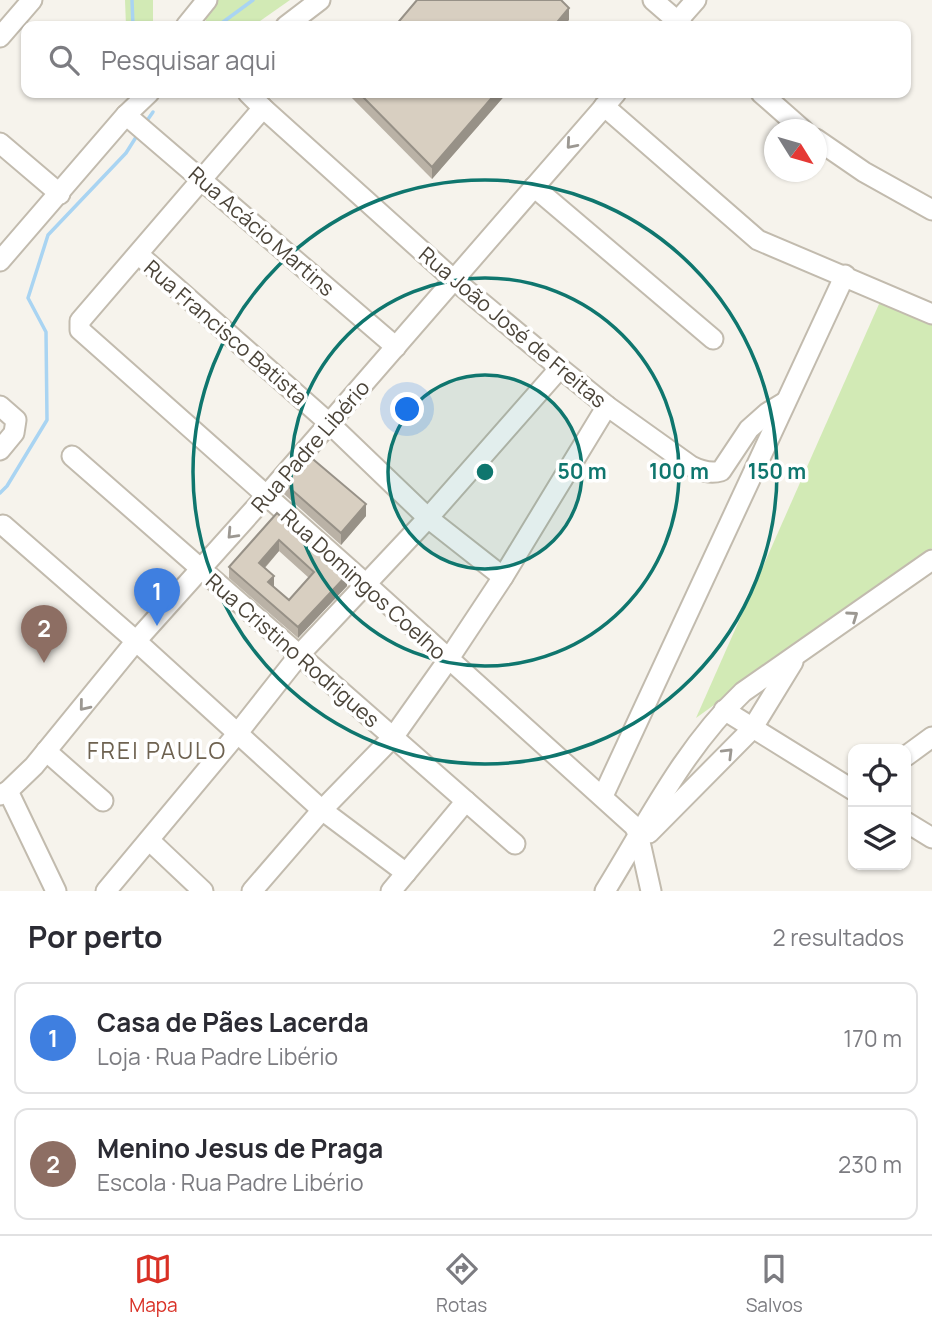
<!DOCTYPE html>
<html lang="pt">
<meta charset="utf-8">
<style>
:root{--surface:#fff;--page:#f7f7f7;--text:#2b2b33;--muted:#7c7c81;--line:#e1e1e2;--accent:#d93025}
body{margin:0;font-family:Manrope,sans-serif;background:var(--page);color:var(--text)}
.controls{position:absolute;right:21px;bottom:21px;display:grid;overflow:hidden;border-radius:14px;box-shadow:0 2px 5px #0004}
.controls button{width:63px;height:63px;display:grid;place-items:center;padding:0;border:0;border-bottom:2px solid var(--line);background:var(--surface);color:var(--text);font:35px sans-serif}
.compass{position:absolute;left:764px;top:119px;width:63px;height:63px;border-radius:50%;background:var(--surface);box-shadow:0 2px 5px #0004;rotate:127deg}
.you{position:absolute;left:408px;top:410px;width:24px;height:24px;margin:-18px;border:5px solid #fff;border-radius:50%;background:#1a73e8;box-shadow:0 0 0 10px #1a73e833}
.badge{display:grid;place-items:center;width:46px;height:46px;border-radius:50%;background:var(--accent);color:#fff;font-size:23px;font-weight:700}
.pin{position:absolute;translate:-50% -58px;filter:drop-shadow(0 2px 4px #0008)}
.pin::after{content:'';position:absolute;top:37px;width:24px;height:21px;background:inherit;clip-path:polygon(0 0,100% 0,50% 100%)}
.list{margin:0;padding:0;list-style:none}
h2{display:flex;justify-content:space-between;align-items:center;height:91px;margin:0;padding:0 28px;font-size:30px}
h2 small{font-size:23px;font-weight:400;color:var(--muted)}
.list li{display:grid;grid-template-columns:46px 1fr auto;gap:21px;align-items:center;box-sizing:border-box;height:112px;margin:0 14px 14px;padding:0 14px;border:2px solid var(--line);border-radius:14px}
.list b{display:block;font-size:26px;white-space:nowrap}
.list p{margin:0;font-size:23px;white-space:nowrap;color:var(--muted)}
.list em{font-size:23px;font-style:normal;color:var(--muted)}
.icon{flex:none;width:38px;height:38px;fill:none;stroke:currentColor;stroke-width:2;stroke-linecap:round;stroke-linejoin:round}
.map{position:relative;flex:none;width:932px;height:891px;overflow:hidden}
.search{position:absolute;background:var(--surface);box-shadow:0 2px 5px #0004;left:21px;right:21px;top:21px;height:77px;display:flex;align-items:center;gap:18px;box-sizing:border-box;padding:0 24px;border-radius:14px;color:var(--muted);font-size:26px}
.sheet{height:343px;background:var(--surface)}
nav{display:flex;justify-content:space-around;align-items:center;box-sizing:border-box;height:98px;border-top:2px solid var(--line);background:var(--surface);font-size:19px;color:var(--muted)}
nav a{display:grid;justify-items:center;gap:4px}
nav .on{color:var(--accent)}
.map>svg:first-child{display:block}
.green{fill:#d2eab5}
.lines{fill:none;stroke-linecap:round;stroke-linejoin:round}
.stream{stroke:#a9d4f2;stroke-width:3.5}
.minor-casing{stroke:#c2bbae;stroke-width:23}
.minor{stroke:#fff;stroke-width:19}
.wall{fill:#bab2a6;fill-rule:evenodd}
.shaded-wall{fill:#979187}
.building{fill:#d8cfc1;stroke:#979187;stroke-width:2;fill-rule:evenodd}
.oneway{stroke:#9c9892}
.ring{fill:none;stroke:#0f766e;stroke-width:3.5}
.labels{text-anchor:middle;dominant-baseline:central;stroke-width:7;stroke-linejoin:round;paint-order:stroke}
.street-label{font-size:21px;fill:#4b4439;stroke:#fff}
.neighbourhood-label{font-size:23px;letter-spacing:2px;fill:#6e6250;stroke:#fff}
.centre{fill:#0f766e;stroke:#fff;stroke-width:3.5}
.ring-label{font-size:21px;text-anchor:middle;font-weight:bold;fill:#0f766e;stroke:#fff;stroke-width:7;stroke-linejoin:round;paint-order:stroke}
</style>
<div class="map">
<svg width="932" height="891" viewBox="0 0 932 891">
<rect width="100%" height="100%" fill="#f6f3ec"/>
<!-- green -->
<g class="green">
<path d="M125,0H153V26H126Z"/>
<path d="M218,0H290L253,26H207C203,16 209,6 218,0Z"/>
<path d="M883,295L932,319V548L696,718Z"/>
</g>
<g class="lines">
<!-- stream -->
<g class="stream">
<path d="M132,0L133,26"/>
<path d="M219,25L253,0"/>
<path d="M146,122L153,112"/>
<path d="M0,493L7,486L47,420L46,332L28,298L48,235L126,153L138,134"/>
</g>
<defs>
<g id="minor">
<path d="M653,0L683,26"/>
<path d="M186,26L207,0"/>
<path d="M286,26L320,0"/>
<path d="M673,26L696,0"/>
<path d="M0,37L32,0"/>
<path d="M248,93L263,108L453,279L560,368L607,406L691,466C701,471 710,474 721,471L749,429L767,413L785,402"/>
<path d="M761,93L803,130"/>
<path d="M604,106L758,240L932,314"/>
<path d="M263,108L80,321V330L365,583L634,826L638,833L651,891"/>
<path d="M126,115L396,347"/>
<path d="M816,139L864,172L932,210"/>
<path d="M0,143L60,194"/>
<path d="M534,187L713,339"/>
<path d="M138,254L329,423L428,518L503,577"/>
<path d="M0,261L126,115L149,93"/>
<path d="M0,406L16,420L14,433L0,450"/>
<path d="M72,456L515,844"/>
<path d="M3,525L136,641L322,810L406,873"/>
<path d="M724,710L853,790"/>
<path d="M46,751L103,801"/>
<path d="M906,756L932,737"/>
<path d="M8,791L56,891"/>
<path d="M0,795L8,791L34,766L136,641L266,496L616,93"/>
<path d="M603,796L845,275"/>
<path d="M906,822L932,838"/>
<path d="M649,833L752,729L793,662"/>
<path d="M149,840L203,891"/>
<path d="M106,891L237,734L300,654L428,518L560,368"/>
<path d="M252,891L322,810L394,736L448,660L503,577L607,406"/>
<path d="M391,891L466,801"/>
<path d="M605,891C647,823 684,748 743,692L932,560"/>
</g>
</defs>
<!-- minor casing -->
<use href="#minor" class="minor-casing"/>
<!-- minor -->
<use href="#minor" class="minor"/>
</g>
<!-- wall -->
<g class="wall">
<path d="M347,93H507L432,179Z"/>
<path d="M284,483L366,516L341,545L284,494Z"/>
<path d="M277,513L347,586L298,638L229,578V567ZM279,551L309,578L289,600L273,587L265,568Z"/>
</g>
<!-- shaded-wall -->
<g class="shaded-wall">
<path d="M569,8V20L564,26H554Z"/>
<path d="M496,93H507L432,179V167Z"/>
<path d="M366,504V516L341,545V533Z"/>
<path d="M279,540V551L259,574V563Z"/>
<path d="M347,575V586L298,638V627Z"/>
<path d="M274,576V587L268,582Z"/>
</g>
<!-- building -->
<g class="building">
<path d="M417,0H561L569,8L554,26H395Z"/>
<path d="M359,93H496L432,167Z"/>
<path d="M308,455L366,504L341,533L284,483Z"/>
<path d="M277,513L347,575L298,627L229,567ZM279,540L314,572L289,600L268,582L274,576L259,563Z"/>
</g>
<!-- one-way arrows -->
<defs><path id="oneway-chevron" d="M-2-3.5L2.5 0L-2 3.5" fill="none" stroke-width="1.6" stroke-linecap="round" stroke-linejoin="round" transform="scale(1.75)"/></defs>
<g class="oneway">
<use href="#oneway-chevron" transform="translate(571 144) rotate(131)"/>
<use href="#oneway-chevron" transform="translate(232 534) rotate(133)"/>
<use href="#oneway-chevron" transform="translate(853 616) rotate(-35)"/>
<use href="#oneway-chevron" transform="translate(84 706) rotate(129)"/>
<use href="#oneway-chevron" transform="translate(728 753) rotate(-45)"/>
</g>
<!-- distance rings -->
<circle cx="485" cy="472" r="97" fill="#0f766e" fill-opacity=".12"/>
<g class="ring">
<circle cx="485" cy="472" r="97"/>
<circle cx="485" cy="472" r="194"/>
<circle cx="485" cy="472" r="292"/>
</g>
<g class="labels">
<!-- street labels -->
<g class="street-label">
<text transform="translate(262 231) rotate(41)">Rua Acácio Martins</text>
<text transform="translate(513 327) rotate(40)">Rua João José de Freitas</text>
<text transform="translate(226 332) rotate(41)">Rua Francisco Batista</text>
<text transform="translate(310 446) rotate(-49)">Rua Padre Libério</text>
<text transform="translate(364 584) rotate(42)">Rua Domingos Coelho</text>
<text transform="translate(293 650) rotate(41)">Rua Cristino Rodrigues</text>
</g>
<!-- neighbourhood labels -->
<g class="neighbourhood-label">
<text x="157" y="750">FREI PAULO</text>
</g>
</g>
<circle cx="485" cy="472" r="10" class="centre"/>
<g class="ring-label">
<text x="582" y="479">50 m</text>
<text x="679" y="479">100 m</text>
<text x="777" y="479">150 m</text>
</g>
</svg>
<div class="controls">
<button><svg class="icon" aria-label="locate" viewBox="0 0 24 24"><circle cx="12" cy="12" r="6"/><path d="M12 2v4M12 18v4M2 12h4M18 12h4"/></svg></button>
<button><svg class="icon" aria-label="layers" viewBox="0 0 24 24"><path d="M12 4l9 5-9 5-9-5zM3 14l9 5 9-5"/></svg></button>
</div>
<svg class="compass" viewBox="-18 -18 36 36"><path d="M0-13l5 13h-10z" fill="#e53935"/><path d="M0 13l5-13h-10z" fill="#7c7c81"/></svg>
<div class="you"></div>
<div class="pin badge" style="left:157px;top:626px;background:#3f7fe0">1</div>
<div class="pin badge" style="left:44px;top:663px;background:#8d6e63">2</div>
<div class="search"><svg class="icon" aria-label="search" viewBox="0 0 24 24"><circle cx="10" cy="10" r="6"/><path d="M15 15l6 6"/></svg>Pesquisar aqui</div>
</div>
<section class="sheet">
<h2>Por perto<small>2 resultados</small></h2>
<ul class="list">
<li><span class="badge" style="background:#3f7fe0">1</span><div><b>Casa de Pães Lacerda</b><p>Loja · Rua Padre Libério</p></div><em>170 m</em></li>
<li><span class="badge" style="background:#8d6e63">2</span><div><b>Menino Jesus de Praga</b><p>Escola · Rua Padre Libério</p></div><em>230 m</em></li>
</ul>
</section>
<nav>
<a class="on"><svg class="icon" aria-label="map" viewBox="0 0 24 24"><path d="M3 6l6-2 6 2 6-2v14l-6 2-6-2-6 2zM9 4v14M15 6v14"/></svg>Mapa</a>
<a><svg class="icon" aria-label="directions" viewBox="0 0 24 24"><path d="M12 3l9 9-9 9-9-9zM9 14v-3h6M13 9l2 2-2 2"/></svg>Rotas</a>
<a><svg class="icon" aria-label="saved" viewBox="0 0 24 24"><path d="M7 4h10v16l-5-4-5 4z"/></svg>Salvos</a>
</nav>
